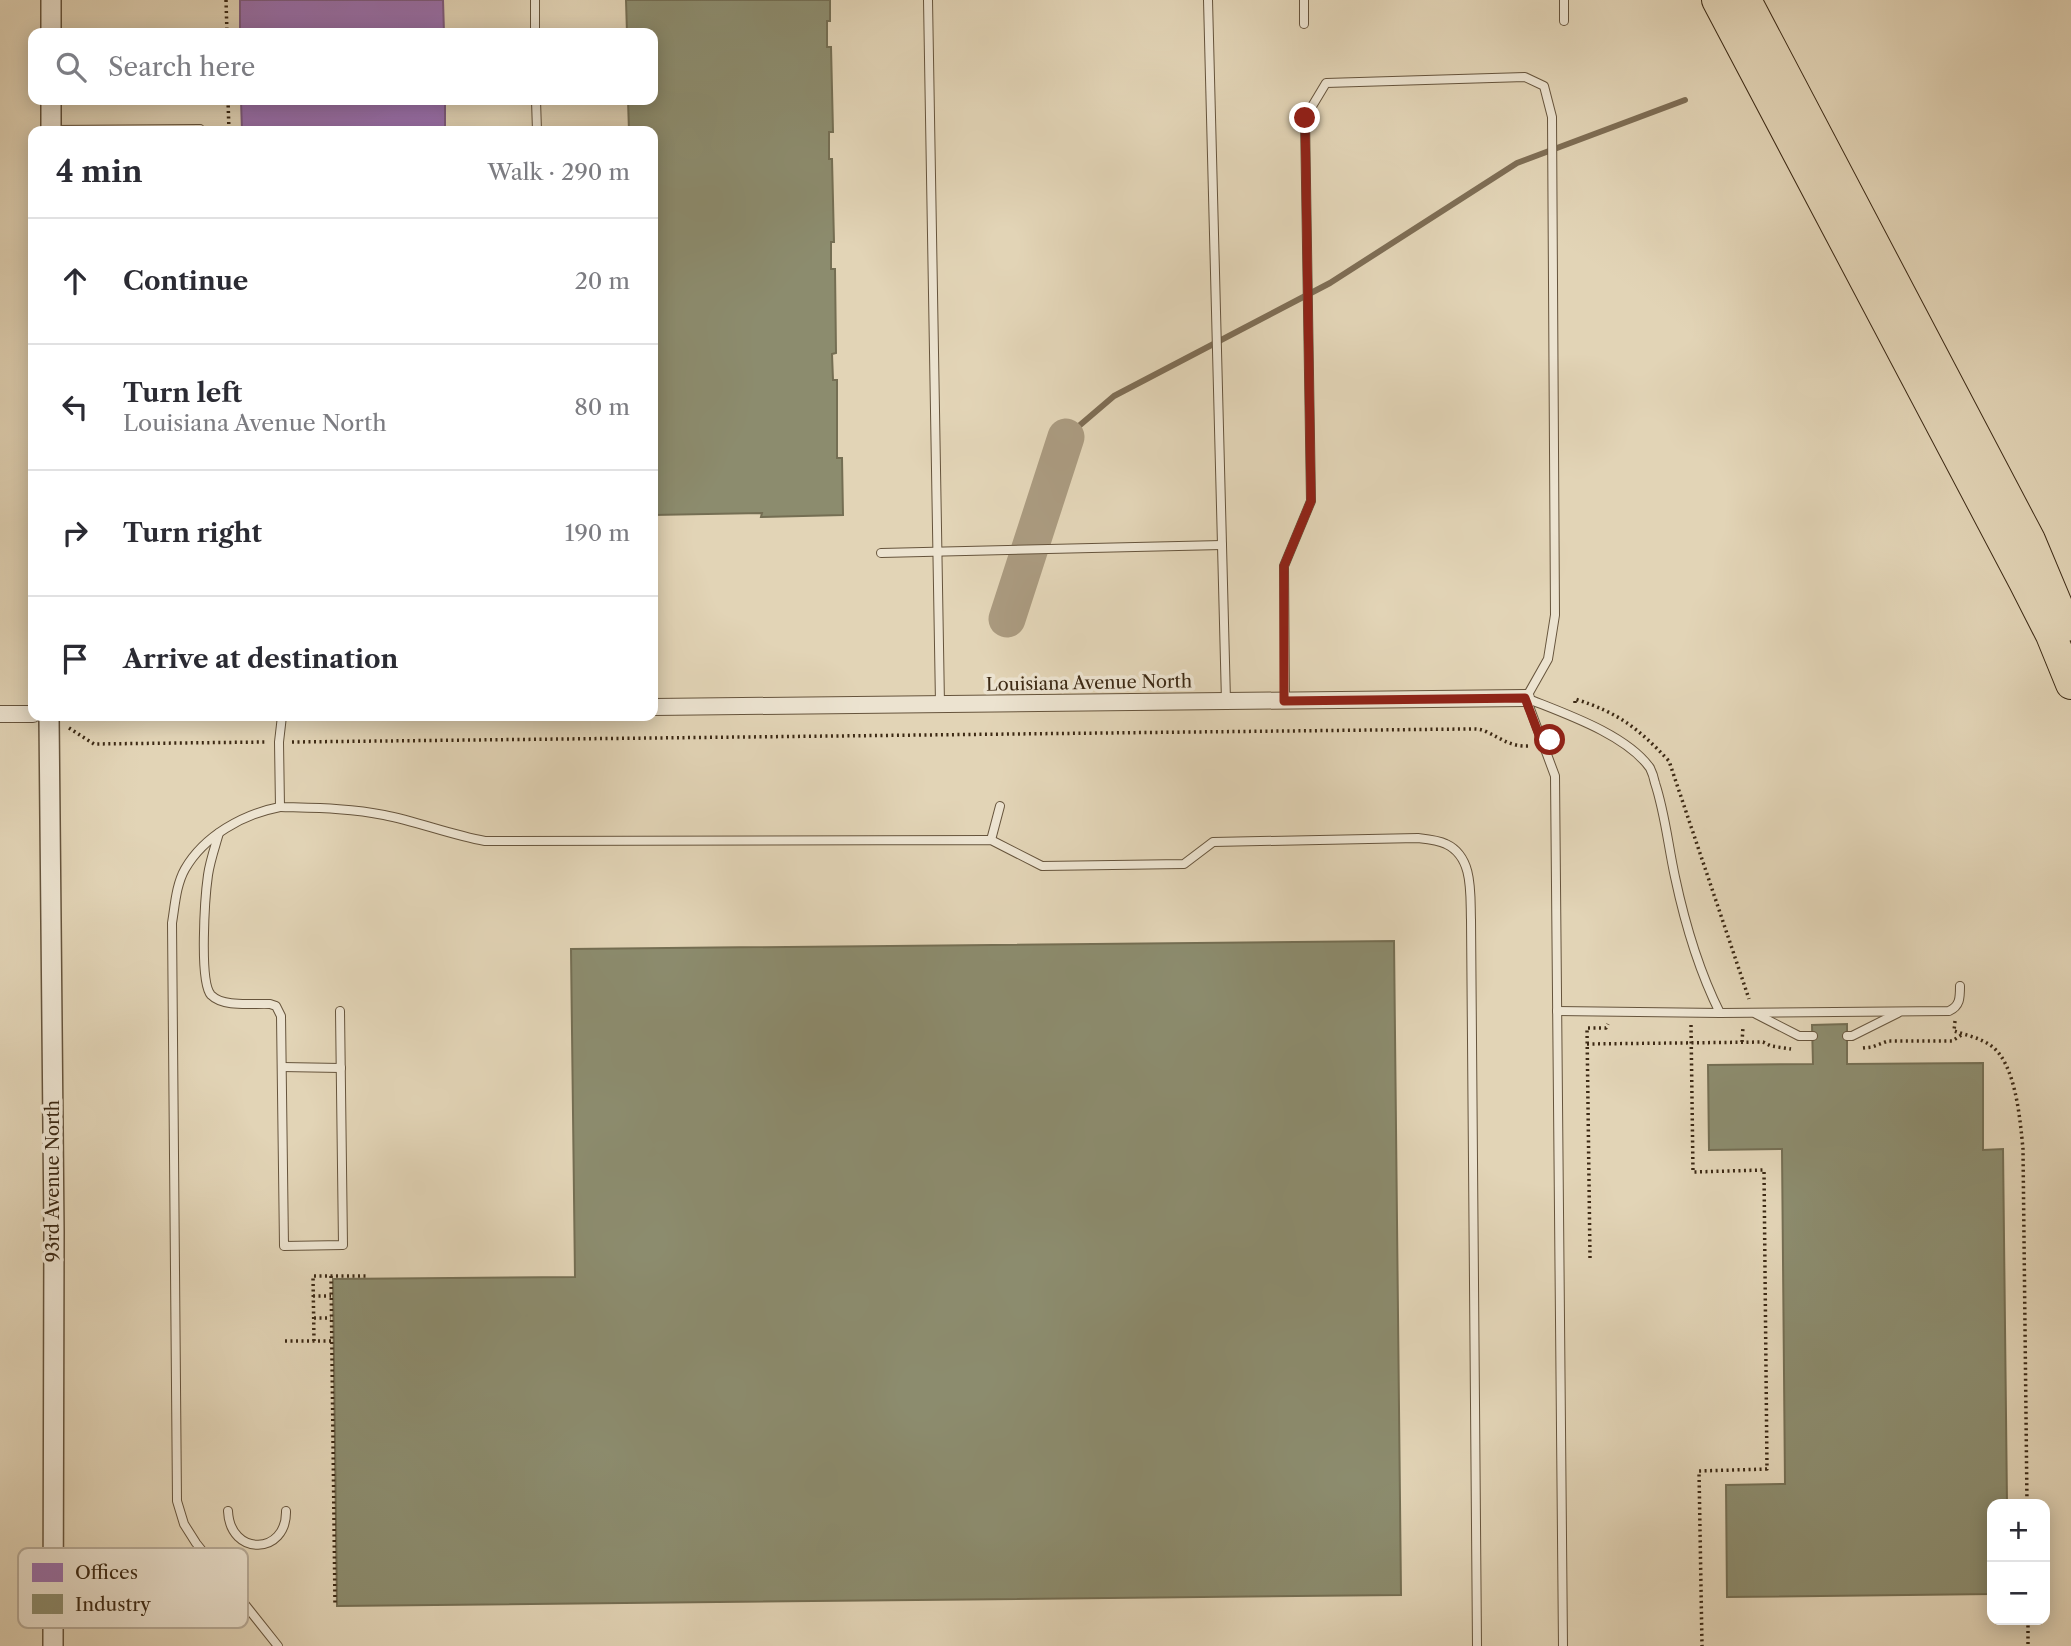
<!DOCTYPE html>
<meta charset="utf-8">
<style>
:root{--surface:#fff;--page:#f2f2f3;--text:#2b2b33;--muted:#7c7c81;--line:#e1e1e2}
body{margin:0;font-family:"Libre Caslon Text",serif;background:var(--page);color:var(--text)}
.controls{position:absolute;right:21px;bottom:21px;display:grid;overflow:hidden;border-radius:14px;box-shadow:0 4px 18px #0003}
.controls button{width:63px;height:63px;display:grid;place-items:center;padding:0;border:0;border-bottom:2px solid var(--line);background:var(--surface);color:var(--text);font:35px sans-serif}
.stop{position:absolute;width:21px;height:21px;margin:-16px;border:5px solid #8f2418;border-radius:50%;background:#fff}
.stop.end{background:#8f2418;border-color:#fff;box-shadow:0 2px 7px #0008}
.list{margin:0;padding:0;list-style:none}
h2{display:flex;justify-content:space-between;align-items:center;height:91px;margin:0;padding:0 28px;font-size:30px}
h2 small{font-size:23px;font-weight:400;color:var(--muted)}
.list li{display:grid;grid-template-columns:46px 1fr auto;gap:21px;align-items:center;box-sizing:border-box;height:126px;padding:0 28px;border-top:2px solid var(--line)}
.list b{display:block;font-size:26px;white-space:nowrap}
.list p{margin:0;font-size:23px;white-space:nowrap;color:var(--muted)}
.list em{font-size:23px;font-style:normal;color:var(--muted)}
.icon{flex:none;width:38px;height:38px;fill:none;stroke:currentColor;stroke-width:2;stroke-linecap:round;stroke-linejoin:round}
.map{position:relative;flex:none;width:2071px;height:1646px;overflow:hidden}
.search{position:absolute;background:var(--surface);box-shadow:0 4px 18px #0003;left:28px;top:28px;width:630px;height:77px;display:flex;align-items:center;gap:18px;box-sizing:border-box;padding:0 24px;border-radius:14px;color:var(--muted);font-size:26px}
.panel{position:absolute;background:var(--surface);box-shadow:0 4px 18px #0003;left:28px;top:126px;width:630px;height:595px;border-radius:14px}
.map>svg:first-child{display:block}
.offices{fill:#9970ab;stroke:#7d5b7e;stroke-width:2}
.industry{fill:#8c8c6e;stroke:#746e53;stroke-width:2}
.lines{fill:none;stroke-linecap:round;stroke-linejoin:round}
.stream{stroke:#7e6d54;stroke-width:6}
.river{stroke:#aa9a7f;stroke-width:37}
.service-casing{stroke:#66543c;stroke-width:10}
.minor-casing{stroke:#66543c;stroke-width:18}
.tertiary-casing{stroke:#66543c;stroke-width:22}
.motorway-casing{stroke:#3c2914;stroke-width:32}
.path{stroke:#3c2914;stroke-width:3.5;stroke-dasharray:2 3.5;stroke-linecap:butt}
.service{stroke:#ece3d0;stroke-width:8}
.minor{stroke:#ece3d0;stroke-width:16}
.tertiary{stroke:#ece3d0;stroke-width:19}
.motorway{stroke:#e2d4b6;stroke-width:30}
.route{stroke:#8f2418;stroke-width:9}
.labels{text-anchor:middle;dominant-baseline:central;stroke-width:7;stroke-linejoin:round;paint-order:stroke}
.street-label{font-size:18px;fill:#3c2914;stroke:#ece3d0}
.key{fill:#ece3d0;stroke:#b7ab98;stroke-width:2}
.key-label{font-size:19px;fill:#3c2914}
</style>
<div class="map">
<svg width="2071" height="1646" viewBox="0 0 2071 1646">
<rect width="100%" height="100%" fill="#e2d4b6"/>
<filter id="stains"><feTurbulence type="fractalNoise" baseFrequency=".00286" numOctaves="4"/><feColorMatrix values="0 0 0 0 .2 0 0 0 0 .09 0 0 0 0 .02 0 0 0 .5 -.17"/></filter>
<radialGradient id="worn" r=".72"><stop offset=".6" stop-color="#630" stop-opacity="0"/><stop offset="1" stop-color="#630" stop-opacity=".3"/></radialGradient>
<!-- offices -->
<g class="offices">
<path d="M240,0H443L444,33H240Z"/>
<path d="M241,100H445V131H242Z"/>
</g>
<!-- industry -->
<g class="industry">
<path d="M626,0H830V21H827V47H831L833,132H829V159H832L834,242H831V269H835L836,353L832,354L833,380H837V458H842L843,515L761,517L762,513L653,515V131H629L628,100H653V33H627Z"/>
<path d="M1394,941L1401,1595L337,1606L333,1279L575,1277L571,949Z"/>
<path d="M1847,1024V1064L1983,1063V1150L2003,1149L2007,1504H1992V1594L1727,1597L1726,1485L1785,1484L1782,1149L1709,1150L1708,1065L1813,1064L1812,1025Z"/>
</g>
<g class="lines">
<!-- stream -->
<path class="stream" d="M1066,437L1114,396L1330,283L1517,163L1685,100"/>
<!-- river -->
<path class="river" d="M1007,619L1066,437"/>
<defs>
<g id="service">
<path d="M535,0V33"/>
<path d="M928,0L940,704"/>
<path d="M1208,0L1226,701"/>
<path d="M1304,0V24"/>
<path d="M1564,0V21"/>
<path d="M536,100L537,131"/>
<path d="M52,130L200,129"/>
<path d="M881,553L1222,545"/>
<path d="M1526,698L1555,776L1563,1646"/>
<path d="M1526,698C1563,713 1626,734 1650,768C1652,772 1654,778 1655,783C1665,813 1668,845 1675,877C1685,924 1698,969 1720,1013L1557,1011"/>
<path d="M1285,701L1284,566L1311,501L1305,118L1326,83L1525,77L1544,86L1552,117L1555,615L1548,659L1526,698"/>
<path d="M282,716L279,742L280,807C314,808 350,808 384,815C419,822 451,835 485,841L991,840L1042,866L1184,864L1213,842L1418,838C1427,839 1438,840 1446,844C1474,857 1470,894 1471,920L1477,1646"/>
<path d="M219,833C215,847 210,861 208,875C205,896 199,982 211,995C224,1008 253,1003 270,1004L276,1006L281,1016L284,1246L343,1245L340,1011"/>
<path d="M991,840L1000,806"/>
<path d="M1720,1013L1949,1011C1960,1006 1960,998 1960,986"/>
<path d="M1756,1014L1799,1036H1813"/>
<path d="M1847,1036H1852L1898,1013"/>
<path d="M282,1067L341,1068"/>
<path d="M228,1511C230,1557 287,1555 286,1511"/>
<path d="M278,1646L196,1543L184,1524L177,1501L172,923C175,905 176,885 185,869C204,836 243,814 280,807"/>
</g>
<g id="minor">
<path d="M653,707L1526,698"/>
<path d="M0,714H33"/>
</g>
<g id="tertiary">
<path d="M51,33V0"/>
<path d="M51,131V100"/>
<path d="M49,716L54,1231L53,1646"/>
</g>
<g id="motorway">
<path d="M1717,0L2024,582L2051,635L2071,684"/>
<path d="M1746,0L2030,540L2066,626"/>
</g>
</defs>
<!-- service casing -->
<use href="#service" class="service-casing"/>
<!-- minor casing -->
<use href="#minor" class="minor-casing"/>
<!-- tertiary casing -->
<use href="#tertiary" class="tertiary-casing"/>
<!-- motorway casing -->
<use href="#motorway" class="motorway-casing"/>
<!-- path -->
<g class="path">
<path d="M226,0L227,33"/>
<path d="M228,100L229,131"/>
<path d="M1575,703V699C1619,713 1638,728 1669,761L1749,999"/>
<path d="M69,728L94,744L266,742"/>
<path d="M292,742L1464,729C1472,729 1480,728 1487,732C1502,739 1511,747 1529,746"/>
<path d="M1955,1021L1954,1031C1966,1035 1980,1038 1990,1045C2016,1062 2020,1120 2023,1149L2027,1504"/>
<path d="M1691,1025L1693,1172L1764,1170L1767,1469L1699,1471L1702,1646"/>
<path d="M1742,1042L1743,1027"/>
<path d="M1587,1044L1763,1042L1771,1046L1791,1049"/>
<path d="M1863,1048L1872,1047L1888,1041H1952L1963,1034"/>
<path d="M1590,1258L1587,1028H1606L1608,1024"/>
<path d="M331,1276L335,1605"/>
<path d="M313,1296H331"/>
<path d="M314,1318H331"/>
<path d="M285,1341H331"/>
<path d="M314,1341L313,1276H369"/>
<path d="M2028,1620V1646"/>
</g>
<!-- service -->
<use href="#service" class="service"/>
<!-- minor -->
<use href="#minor" class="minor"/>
<!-- tertiary -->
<use href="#tertiary" class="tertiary"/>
<!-- motorway -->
<use href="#motorway" class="motorway"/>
</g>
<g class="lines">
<!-- route -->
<path class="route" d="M1305,118L1311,501L1284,566V701L1525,698L1542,743L1550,740"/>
</g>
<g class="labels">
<!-- street labels -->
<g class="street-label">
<text transform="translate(1089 683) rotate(-1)">Louisiana Avenue North</text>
<text transform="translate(53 1181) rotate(-90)">93rd Avenue North</text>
</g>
</g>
<!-- legend -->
<rect x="18" y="1548" width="230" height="80" rx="10" class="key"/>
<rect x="32" y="1563" width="31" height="19" fill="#9970ab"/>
<rect x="32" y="1594" width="31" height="20" fill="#8c8c6e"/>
<g class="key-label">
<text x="75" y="1579">Offices</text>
<text x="75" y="1611">Industry</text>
</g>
<rect width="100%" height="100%" filter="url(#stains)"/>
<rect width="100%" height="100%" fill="url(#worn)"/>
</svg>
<div class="controls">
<button>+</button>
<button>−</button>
</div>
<div class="stop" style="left:1550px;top:740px"></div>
<div class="stop end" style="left:1305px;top:118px"></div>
<div class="search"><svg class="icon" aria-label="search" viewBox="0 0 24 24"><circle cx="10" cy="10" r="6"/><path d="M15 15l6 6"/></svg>Search here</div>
<section class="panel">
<h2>4 min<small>Walk · 290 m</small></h2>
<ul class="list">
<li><svg class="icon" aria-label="ahead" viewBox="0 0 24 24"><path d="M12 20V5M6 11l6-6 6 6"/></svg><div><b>Continue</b></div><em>20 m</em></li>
<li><svg class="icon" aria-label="left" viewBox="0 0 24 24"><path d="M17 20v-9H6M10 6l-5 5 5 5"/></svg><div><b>Turn left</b><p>Louisiana Avenue North</p></div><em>80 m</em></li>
<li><svg class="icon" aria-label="right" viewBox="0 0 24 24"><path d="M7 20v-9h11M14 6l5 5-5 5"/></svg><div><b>Turn right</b></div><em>190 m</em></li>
<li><svg class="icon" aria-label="arrive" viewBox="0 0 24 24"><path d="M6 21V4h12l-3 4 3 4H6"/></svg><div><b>Arrive at destination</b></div></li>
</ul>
</section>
</div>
